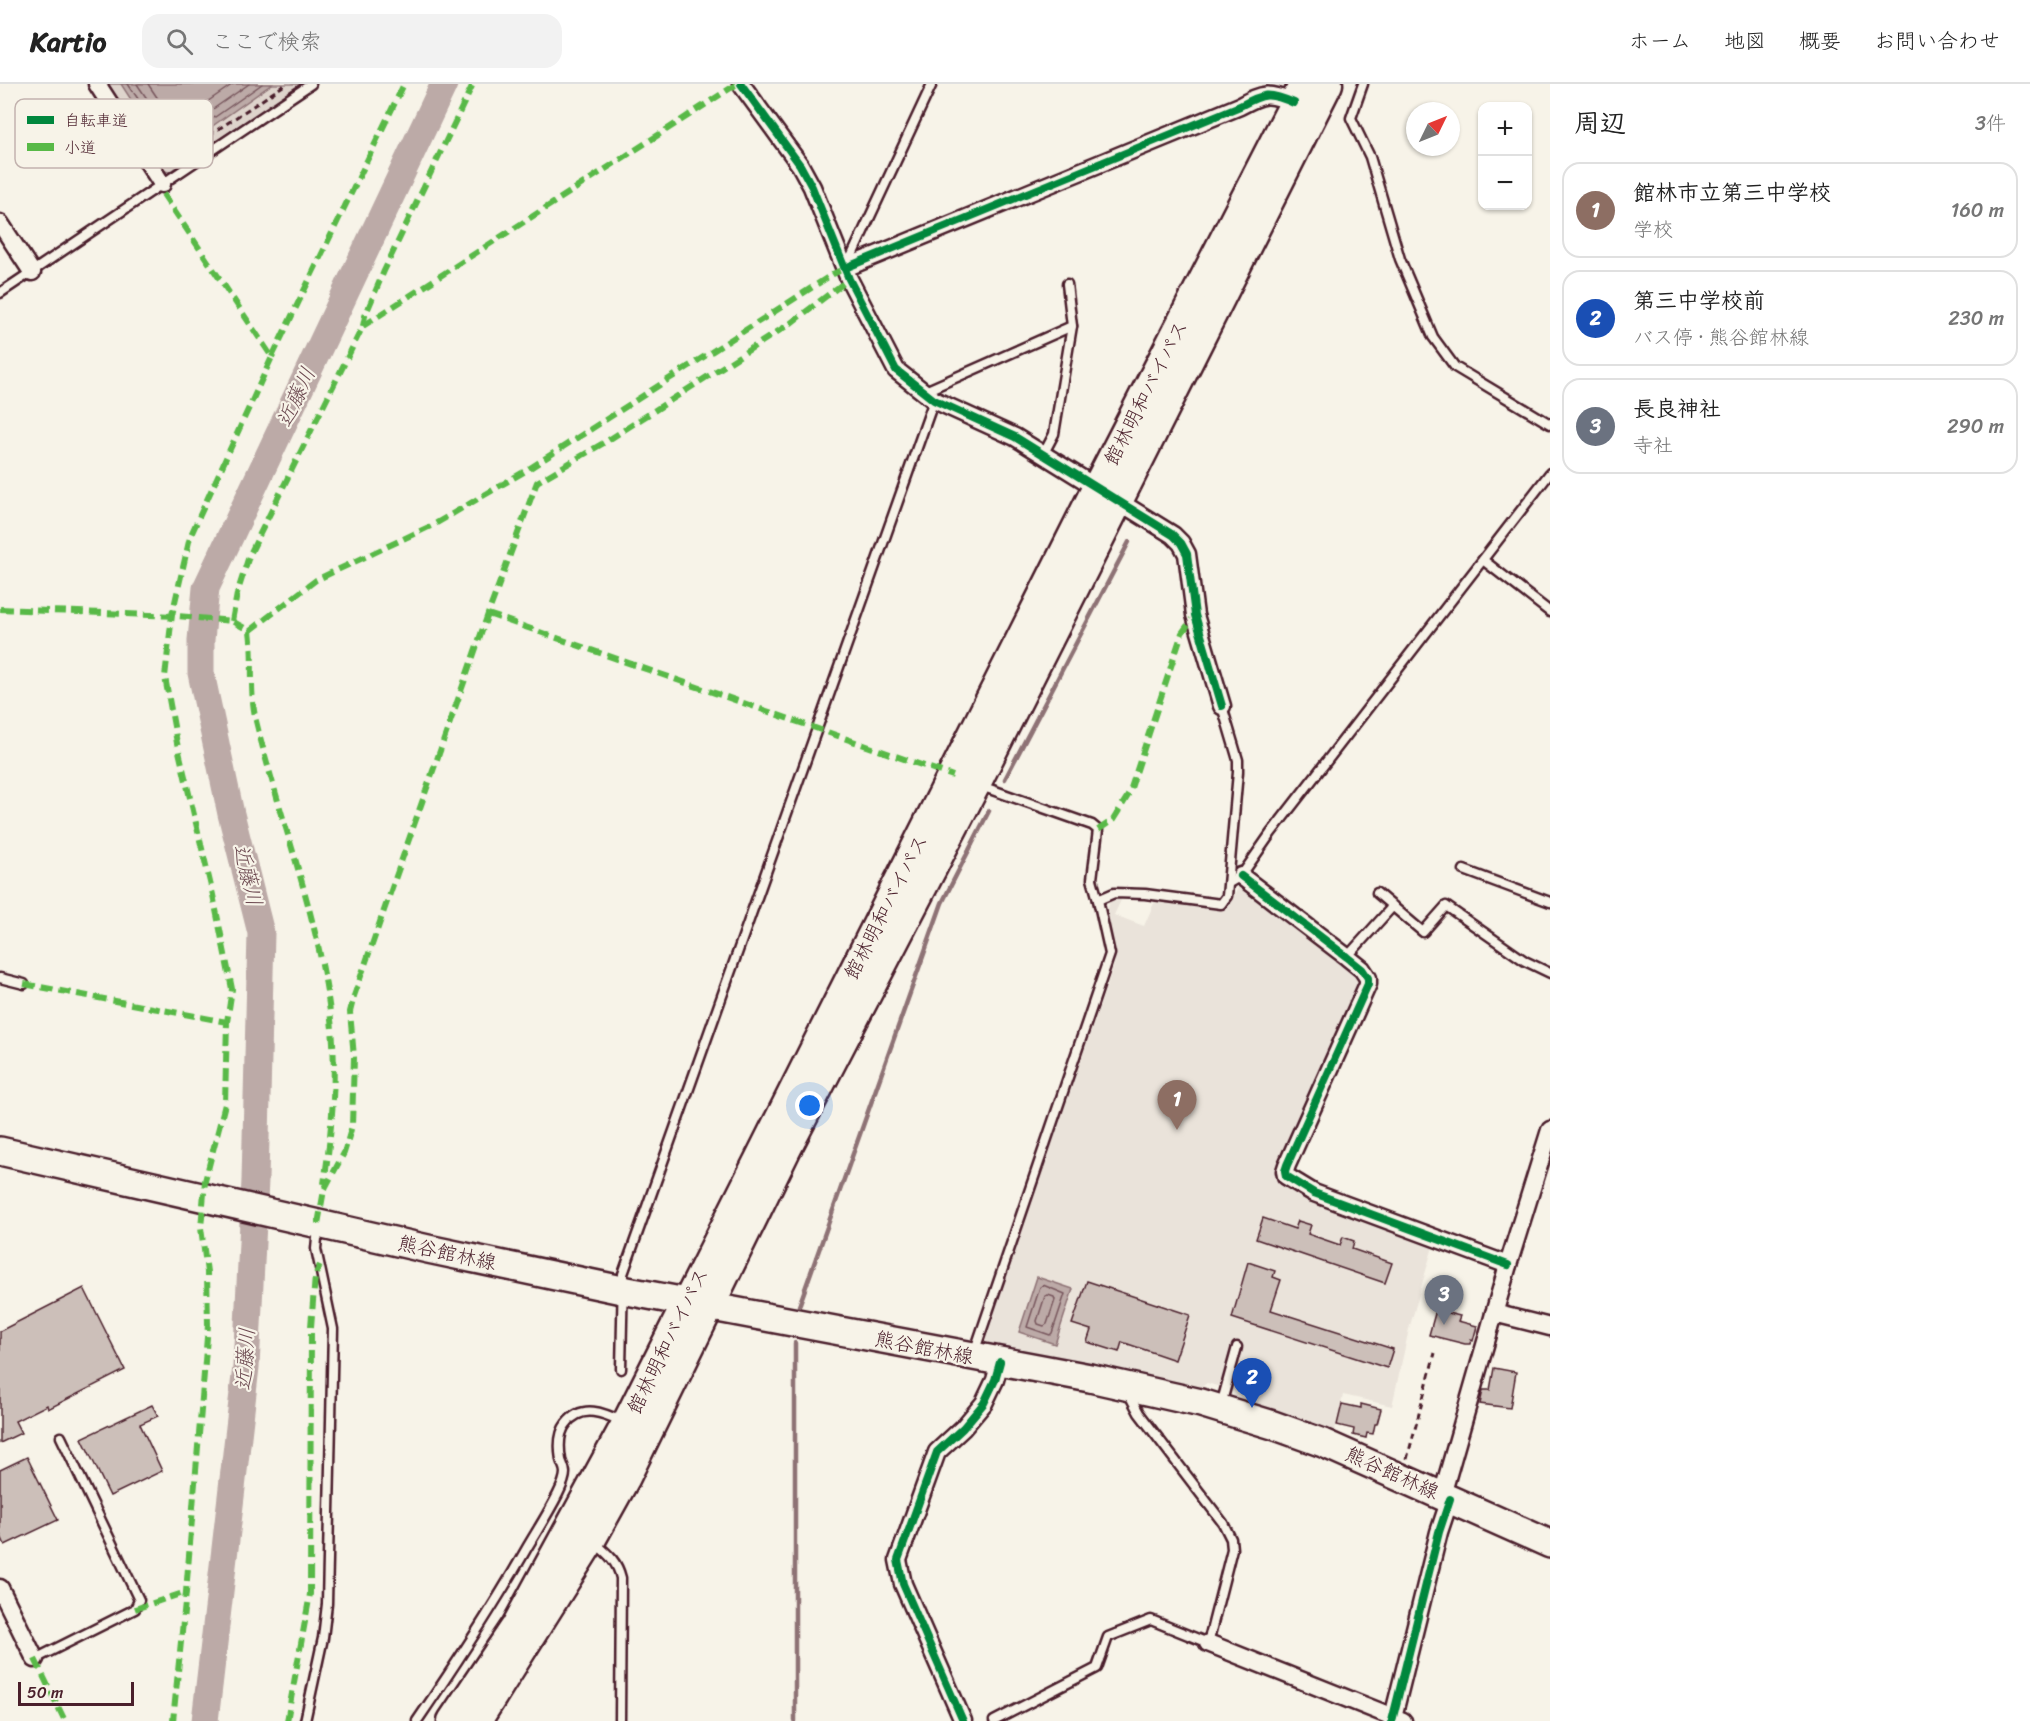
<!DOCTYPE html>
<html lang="ja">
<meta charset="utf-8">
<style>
:root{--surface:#fff;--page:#f2f2f2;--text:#222;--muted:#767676;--line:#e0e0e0;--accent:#0f766e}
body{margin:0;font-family:Sriracha,"Klee One",sans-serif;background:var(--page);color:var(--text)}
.controls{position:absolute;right:18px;top:18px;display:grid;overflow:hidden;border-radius:12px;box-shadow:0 2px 4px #0004}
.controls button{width:54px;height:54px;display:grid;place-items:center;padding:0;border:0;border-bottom:2px solid var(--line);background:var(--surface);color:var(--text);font:30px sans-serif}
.compass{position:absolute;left:1406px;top:18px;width:54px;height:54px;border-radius:50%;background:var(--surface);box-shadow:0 2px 4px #0004;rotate:47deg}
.scale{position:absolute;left:18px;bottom:15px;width:116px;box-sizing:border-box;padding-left:6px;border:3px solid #4a1f2b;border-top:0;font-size:16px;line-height:21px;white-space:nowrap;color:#4a1f2b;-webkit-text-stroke:4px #f7f3e8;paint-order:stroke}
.you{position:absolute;left:810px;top:1022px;width:21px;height:21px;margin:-15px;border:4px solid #fff;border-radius:50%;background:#1a73e8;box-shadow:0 0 0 9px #1a73e833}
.badge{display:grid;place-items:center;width:39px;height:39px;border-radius:50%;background:var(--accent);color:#fff;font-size:20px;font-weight:700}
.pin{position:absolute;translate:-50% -50px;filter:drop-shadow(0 2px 3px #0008)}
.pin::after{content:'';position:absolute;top:32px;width:21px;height:18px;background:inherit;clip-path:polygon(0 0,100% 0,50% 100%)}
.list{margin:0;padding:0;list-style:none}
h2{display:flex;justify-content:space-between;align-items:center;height:78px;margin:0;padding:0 24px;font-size:26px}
h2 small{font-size:20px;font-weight:400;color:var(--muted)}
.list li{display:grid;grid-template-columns:39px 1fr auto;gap:18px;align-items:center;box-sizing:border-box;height:96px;margin:0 12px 12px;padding:0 12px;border:2px solid var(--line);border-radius:18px}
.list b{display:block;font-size:22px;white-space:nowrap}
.list p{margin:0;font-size:20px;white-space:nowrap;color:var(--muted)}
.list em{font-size:20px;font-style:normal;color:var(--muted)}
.icon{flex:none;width:33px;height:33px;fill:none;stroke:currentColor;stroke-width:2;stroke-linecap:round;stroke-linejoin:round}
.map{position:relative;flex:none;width:1550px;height:1637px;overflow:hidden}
header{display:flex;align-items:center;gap:36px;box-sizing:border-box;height:84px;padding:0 30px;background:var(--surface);border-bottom:2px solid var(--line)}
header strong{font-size:28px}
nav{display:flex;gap:33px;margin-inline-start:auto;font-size:21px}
.search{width:420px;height:54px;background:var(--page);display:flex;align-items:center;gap:15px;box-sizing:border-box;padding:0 21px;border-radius:18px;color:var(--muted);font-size:22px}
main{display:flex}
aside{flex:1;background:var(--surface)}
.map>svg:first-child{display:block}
.built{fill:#eae3da}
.green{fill:#ded4cc;stroke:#947a7c;stroke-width:1.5}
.water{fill:#bcaaa7;stroke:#8e7275;stroke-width:1.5}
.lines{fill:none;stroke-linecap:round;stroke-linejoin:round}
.shore{stroke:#78575d;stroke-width:1.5}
.stream{stroke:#8e7275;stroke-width:4.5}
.river{stroke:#bcaaa7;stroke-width:27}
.building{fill:#ccbfb9;stroke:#4a1f2b;stroke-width:1.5}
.service-casing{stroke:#4a1f2b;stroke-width:13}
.minor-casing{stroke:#4a1f2b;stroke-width:21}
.primary-casing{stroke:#4a1f2b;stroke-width:32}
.trunk-casing{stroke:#4a1f2b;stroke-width:33}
.path{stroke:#4a1f2b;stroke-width:3;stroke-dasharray:6 4.5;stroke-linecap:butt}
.service{stroke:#f7f3e8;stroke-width:8}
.minor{stroke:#f7f3e8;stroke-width:16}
.primary{stroke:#f7f3e8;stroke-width:27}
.trunk{stroke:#f7f3e8;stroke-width:28}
.quiet{stroke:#58b947;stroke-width:6;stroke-dasharray:12 6;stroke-linecap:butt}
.cycleway-casing{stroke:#f7f3e8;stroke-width:11}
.cycleway{stroke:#00873e;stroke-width:8}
.labels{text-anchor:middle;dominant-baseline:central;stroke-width:4.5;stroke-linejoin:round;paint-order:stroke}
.street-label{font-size:20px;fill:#4a1f2b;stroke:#f7f3e8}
.water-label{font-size:21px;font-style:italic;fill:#6c4950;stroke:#f7f3e8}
.key{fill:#f7f3e8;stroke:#c3b3af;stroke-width:1.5}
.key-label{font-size:16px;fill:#4a1f2b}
</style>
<header>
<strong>Kartio</strong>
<div class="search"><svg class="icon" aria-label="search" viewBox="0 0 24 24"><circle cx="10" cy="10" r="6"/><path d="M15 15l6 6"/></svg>ここで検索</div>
<nav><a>ホーム</a><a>地図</a><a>概要</a><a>お問い合わせ</a></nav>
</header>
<main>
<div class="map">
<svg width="1550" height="1637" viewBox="0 0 1550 1637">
<rect width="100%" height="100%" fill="#f7f3e8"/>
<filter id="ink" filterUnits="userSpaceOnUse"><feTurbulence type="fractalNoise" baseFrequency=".0167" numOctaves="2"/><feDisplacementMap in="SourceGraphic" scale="12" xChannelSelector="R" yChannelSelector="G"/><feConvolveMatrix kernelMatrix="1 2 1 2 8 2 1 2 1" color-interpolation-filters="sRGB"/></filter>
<g filter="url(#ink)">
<!-- built -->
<path class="built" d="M1240,801L1359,888L1363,900L1277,1091L1310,1114L1434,1159L1409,1245L1392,1322L1343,1311L1334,1350L1250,1321L1244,1310L1207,1299L1196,1307L986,1264L983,1257L1115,878L1107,827L1111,814H1122L1114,831L1144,842L1155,817L1227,823Z"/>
<!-- green -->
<path class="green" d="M103,0H303L169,88L161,86Z"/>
<!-- water -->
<g class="water">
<path d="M121,0H272L170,72L166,70Z"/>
<path d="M1037,1193L1073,1205L1055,1260L1019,1248Z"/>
</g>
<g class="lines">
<!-- shore -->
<g class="shore">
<path d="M128,0L171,64L262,0"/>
<path d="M137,0L173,53L249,0"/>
<path d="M148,0L175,40L233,0"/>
<path d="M1043,1201L1065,1210L1052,1249L1050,1251L1027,1243L1040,1203Z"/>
<path d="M1048,1211L1054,1213L1055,1216L1047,1240L1044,1242L1038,1240L1037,1237L1045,1212Z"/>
</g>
<!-- stream -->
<g class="stream">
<path d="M1005,695L1129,458"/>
<path d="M799,1222L942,819L989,727"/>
<path d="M795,1637V1259"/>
</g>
<!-- river -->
<path class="river" d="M205,1637L246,1283L255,1096L261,849L231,730L201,589V556L206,504L444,0"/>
</g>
<!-- building -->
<g class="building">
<path d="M1263,1134L1295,1145L1298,1137L1311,1141L1308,1150L1340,1161L1343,1153L1354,1157L1352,1165L1392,1179L1385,1199L1256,1155Z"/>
<path d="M1248,1178L1275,1187L1273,1193L1281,1196L1271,1226L1393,1265L1387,1284L1232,1234Z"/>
<path d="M1087,1197L1190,1231L1175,1276L1122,1258L1119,1268L1087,1258L1091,1246L1072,1240Z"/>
<path d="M84,1204L125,1286L48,1325L47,1321L15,1337L21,1349L0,1359V1247Z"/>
<path d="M1436,1226L1460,1232L1458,1237L1477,1242L1473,1257L1471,1256L1470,1260H1465L1429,1251Z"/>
<path d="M1494,1284L1516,1288L1510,1324L1480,1320L1483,1306H1490Z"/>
<path d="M1342,1320L1361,1324V1320L1381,1325L1377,1340H1375L1373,1350L1367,1349L1366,1354L1353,1351L1354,1345L1337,1341Z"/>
<path d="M152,1321L158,1332L140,1340L162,1387L110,1412L82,1354Z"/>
<path d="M27,1373L58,1436L5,1461L0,1450V1386Z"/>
</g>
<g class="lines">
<defs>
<g id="service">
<path d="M1363,0L1351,34L1370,73L1400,175L1433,253L1455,283L1550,340"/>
<path d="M847,182L932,0"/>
<path d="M0,209L311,0"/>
<path d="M923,308L1072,242"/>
<path d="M1044,369L1054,350L1072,242L1067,200"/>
<path d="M1483,476L1550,528"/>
<path d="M1464,786L1550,818"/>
<path d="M1229,799L1241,792L1271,749L1550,389"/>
<path d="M1377,809L1423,848L1446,822L1525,877L1550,889"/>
<path d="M1098,816L1114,809L1145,810L1221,820L1227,812L1238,688V676L1222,622"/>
<path d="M1347,873L1393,822"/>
<path d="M0,894L24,900"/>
<path d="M974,1269L1110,870L1098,816L1092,795L1098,746L1092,741L981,702"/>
<path d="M621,1285L623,1190L934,316"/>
<path d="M1221,1321L1237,1263"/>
<path d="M595,1459C608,1470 617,1477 621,1494L620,1637"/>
<path d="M35,1575L135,1525L139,1516L61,1353"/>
<path d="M305,1637L323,1554L327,1520L333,1245L316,1165L318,1144"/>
<path d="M417,1637C456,1580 494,1522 528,1462C538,1445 549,1428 558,1410C561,1404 565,1396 565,1389C565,1384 562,1380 561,1376C559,1364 558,1350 566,1340C582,1319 604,1329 623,1338"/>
<path d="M994,1637L1097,1584L1108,1553L1151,1536L1208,1559L1232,1465L1231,1455L1223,1439L1139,1329L1132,1316L1130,1308"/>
</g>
<g id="minor">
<path d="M97,0L162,100"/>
<path d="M741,0L800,81L812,103L849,195L896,286L934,316L1015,353L1173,451L1181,459L1187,470L1195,531L1222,622"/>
<path d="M0,139L32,188"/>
<path d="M845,184L1240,22C1264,9 1269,8 1294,19"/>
<path d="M1241,792L1347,873L1362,885L1368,894V900L1287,1081L1285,1087L1286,1092L1314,1109L1508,1181"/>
<path d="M1494,1229L1550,1243"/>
<path d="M1442,1411L1508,1181L1550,1046"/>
<path d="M0,1504L35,1575"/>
<path d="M1208,1559L1403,1637"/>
<path d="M963,1637L903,1500L898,1476L937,1368L963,1344L984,1319L995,1296L1000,1278"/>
<path d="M1392,1637L1439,1448L1450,1415"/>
</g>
<path id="primary" d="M0,1067L428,1165L622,1206L1090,1294L1201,1319L1273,1341L1323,1359L1550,1460"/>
<g id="trunk">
<path d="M452,1637L516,1542L626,1340L1097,403L1304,0"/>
<path d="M477,1637L591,1456L625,1395L786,1066L976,700L1328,0"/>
</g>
</defs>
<!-- service casing -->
<use href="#service" class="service-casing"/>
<!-- minor casing -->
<use href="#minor" class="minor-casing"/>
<!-- primary casing -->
<use href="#primary" class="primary-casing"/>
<!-- trunk casing -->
<use href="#trunk" class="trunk-casing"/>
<!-- path -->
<g class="path">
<path d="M165,76L169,78L286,0"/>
<path d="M1407,1375L1435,1269"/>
</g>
<!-- service -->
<use href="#service" class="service"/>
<!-- minor -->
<use href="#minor" class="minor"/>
<!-- primary -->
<use href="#primary" class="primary"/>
<!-- trunk -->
<use href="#trunk" class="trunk"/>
<!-- quiet -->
<g class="quiet">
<path d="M163,110L272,273L190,453L172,531L165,593L177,659L213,811L232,905L227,938L225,1020L205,1097L201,1144L207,1188L208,1241L186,1508L173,1637"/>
<path d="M363,242L365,232L384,187L473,0"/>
<path d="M272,273L404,0"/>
<path d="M0,525L177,532L232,537L250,547C254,577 249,607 256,637C280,735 317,828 330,928C338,985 332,1043 324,1100"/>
<path d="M488,530L953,692"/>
<path d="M232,537L237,510L249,472L363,242L737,0"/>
<path d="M250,547L316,496L435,440L527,386L833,190L845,184"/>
<path d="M1098,746L1113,736L1129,710L1182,549L1195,531"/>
<path d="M24,900L227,938"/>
<path d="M318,1140L324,1106L344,1069L352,1042L354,973L350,928L354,912L488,530L537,398L607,357L791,239L849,195"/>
<path d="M135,1525L186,1508"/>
<path d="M35,1575L65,1637"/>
<path d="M287,1637L310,1510L311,1243L315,1192L320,1181"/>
</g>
<defs>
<g id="cycleway">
<path d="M741,0L800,81L812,103L849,195L896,286L934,316L1015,353L1173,451L1181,459L1187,470L1195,531L1222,622"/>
<path d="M845,184L1240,22C1264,9 1269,8 1294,19"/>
<path d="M1241,792L1347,873L1362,885L1368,894V900L1287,1081L1285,1087L1286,1092L1314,1109L1508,1181"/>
<path d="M963,1637L903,1500L898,1476L937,1368L963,1344L984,1319L995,1296L1000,1278"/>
<path d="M1392,1637L1439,1448L1450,1415"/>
</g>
</defs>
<!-- cycleway casing -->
<use href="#cycleway" class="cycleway-casing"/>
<!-- cycleway -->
<use href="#cycleway" class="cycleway"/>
</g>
</g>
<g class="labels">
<!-- street labels -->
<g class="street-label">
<text transform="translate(1146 309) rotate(-63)">館林明和バイパス</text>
<text transform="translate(886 823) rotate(-63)">館林明和バイパス</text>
<text transform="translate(447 1169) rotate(12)">熊谷館林線</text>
<text transform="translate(668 1257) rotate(-64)">館林明和バイパス</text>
<text transform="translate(924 1264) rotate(11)">熊谷館林線</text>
<text transform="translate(1392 1389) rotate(24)">熊谷館林線</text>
</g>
<!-- water labels -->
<g class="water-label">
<text transform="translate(296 313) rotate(-65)">近藤川</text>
<text transform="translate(248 791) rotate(77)">近藤川</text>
<text transform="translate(245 1275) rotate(-86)">近藤川</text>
</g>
</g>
<!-- legend -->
<rect x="15" y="15" width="198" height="69" rx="9" class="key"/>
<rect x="27" y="32" width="27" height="8" fill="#00873e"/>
<rect x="27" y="59" width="27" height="8" fill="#58b947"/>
<g class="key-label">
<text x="64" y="42">自転車道</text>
<text x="64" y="69">小道</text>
</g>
</svg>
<div class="controls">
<button>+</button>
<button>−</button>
</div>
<svg class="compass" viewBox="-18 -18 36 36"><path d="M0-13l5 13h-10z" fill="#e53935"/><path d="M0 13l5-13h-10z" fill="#767676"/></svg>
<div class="scale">50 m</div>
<div class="you"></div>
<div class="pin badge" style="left:1177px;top:1046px;background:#8d6e63">1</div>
<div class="pin badge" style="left:1252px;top:1324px;background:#1a4fb4">2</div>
<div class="pin badge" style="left:1444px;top:1241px;background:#6b7280">3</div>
</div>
<aside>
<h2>周辺<small>3件</small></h2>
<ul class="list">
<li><span class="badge" style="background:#8d6e63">1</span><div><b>館林市立第三中学校</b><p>学校</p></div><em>160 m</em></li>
<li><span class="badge" style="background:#1a4fb4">2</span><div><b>第三中学校前</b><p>バス停 · 熊谷館林線</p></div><em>230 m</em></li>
<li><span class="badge" style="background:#6b7280">3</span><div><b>長良神社</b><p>寺社</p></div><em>290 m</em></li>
</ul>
</aside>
</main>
